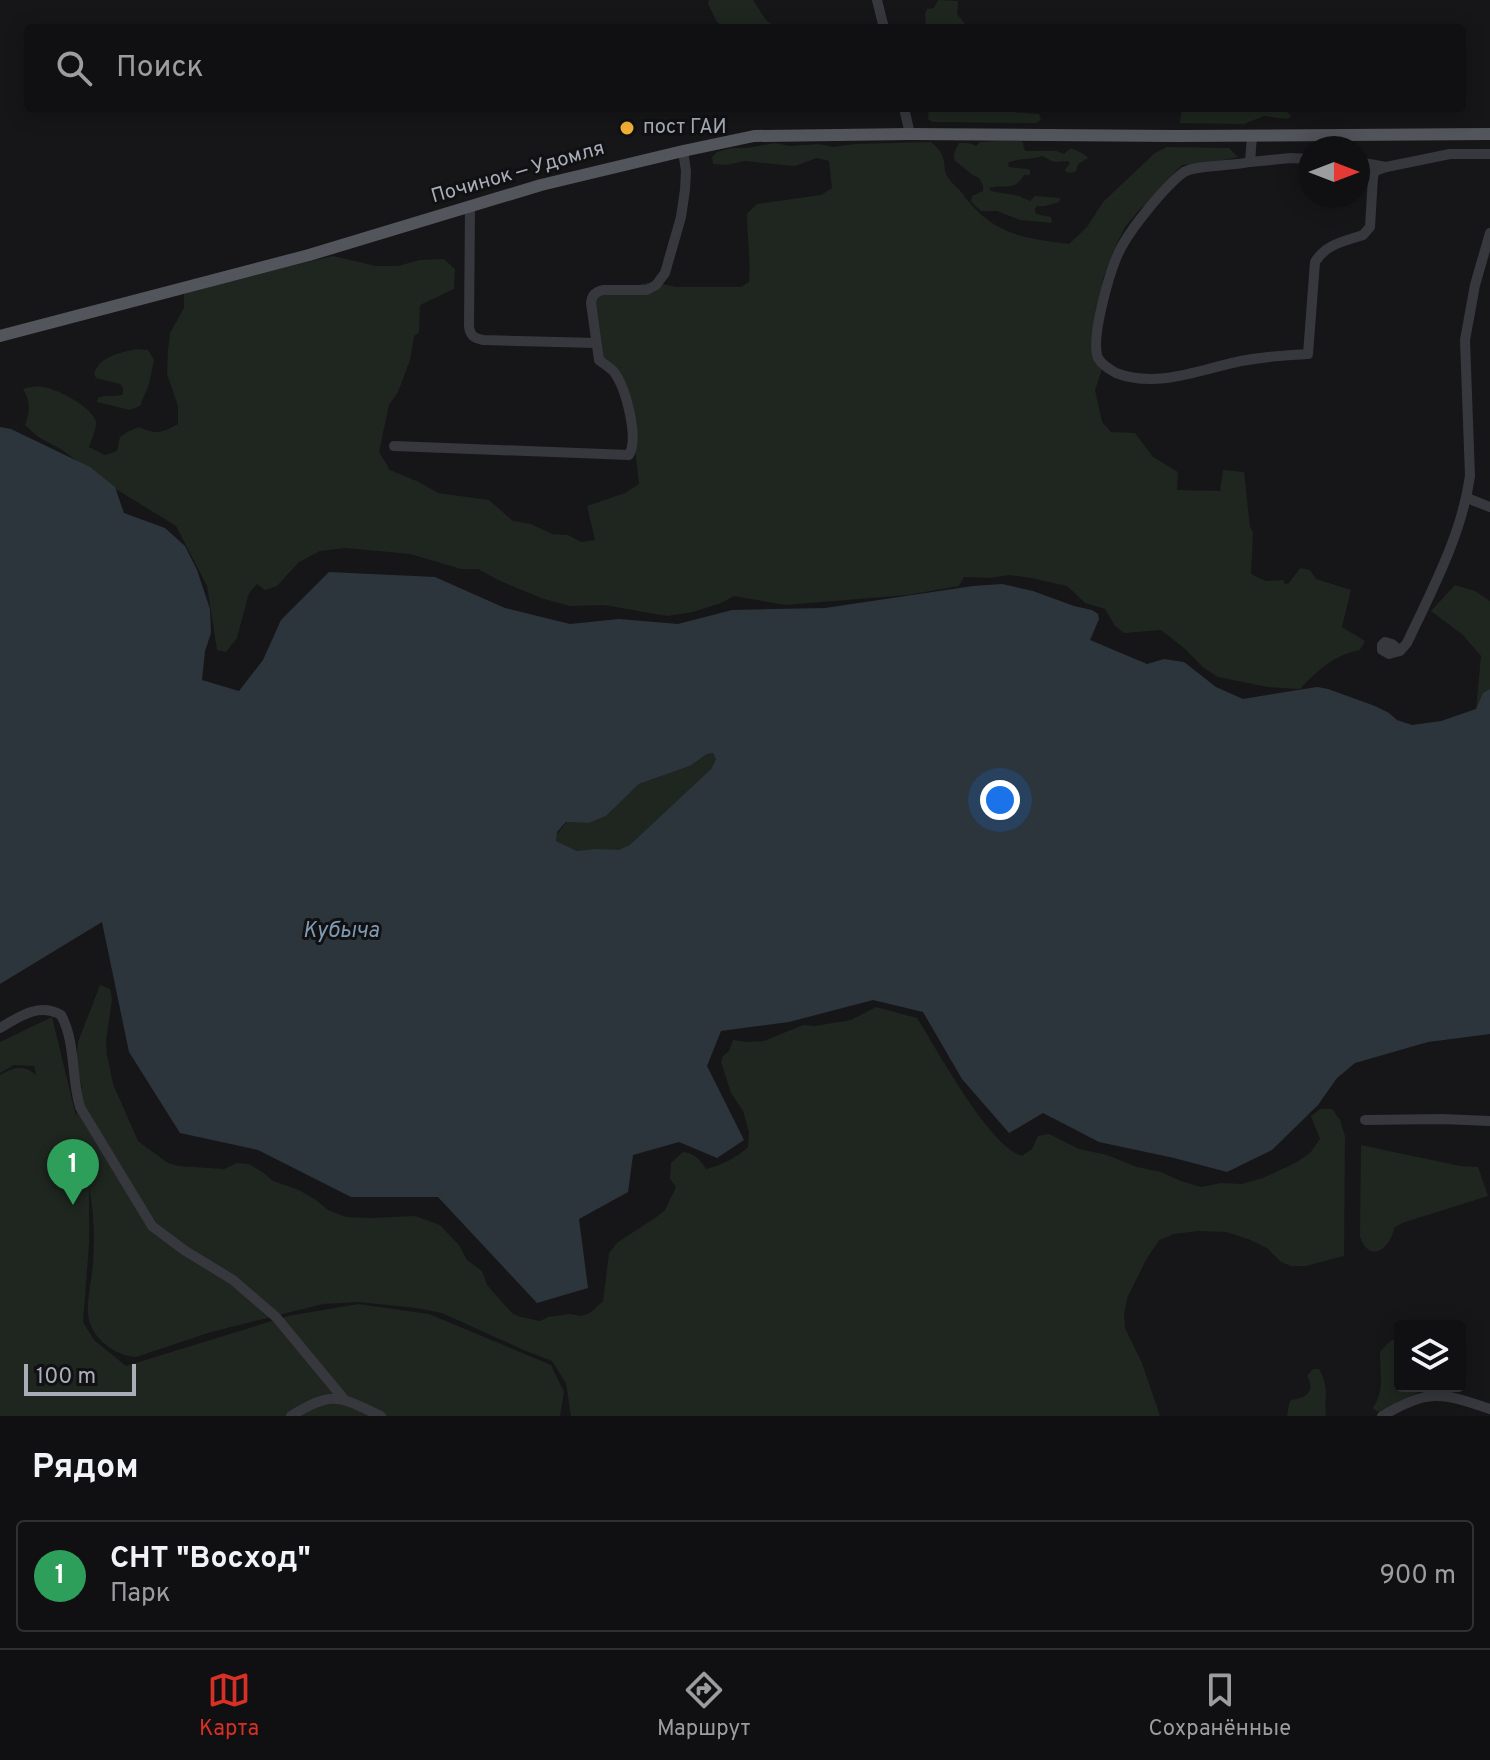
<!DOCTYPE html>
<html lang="ru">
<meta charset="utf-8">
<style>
:root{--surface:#101012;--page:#1e1e20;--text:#f1f3f6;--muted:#9c9d9f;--line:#303032;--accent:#d93025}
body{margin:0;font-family:Overpass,sans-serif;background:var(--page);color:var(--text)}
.controls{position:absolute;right:24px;bottom:24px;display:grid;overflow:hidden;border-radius:8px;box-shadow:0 4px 20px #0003}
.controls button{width:72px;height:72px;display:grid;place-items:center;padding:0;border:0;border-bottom:2px solid var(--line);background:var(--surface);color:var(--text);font:40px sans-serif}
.compass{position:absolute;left:1298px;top:136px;width:72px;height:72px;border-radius:50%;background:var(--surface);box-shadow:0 4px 20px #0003;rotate:90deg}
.scale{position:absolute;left:24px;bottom:20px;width:112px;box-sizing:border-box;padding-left:8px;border:4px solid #a8adb8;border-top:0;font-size:22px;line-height:28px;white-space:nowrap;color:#a8adb8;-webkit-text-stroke:6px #111113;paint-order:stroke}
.you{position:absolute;left:1000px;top:800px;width:28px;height:28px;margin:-20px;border:6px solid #fff;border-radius:50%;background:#1a73e8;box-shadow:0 0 0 12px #1a73e833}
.badge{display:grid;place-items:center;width:52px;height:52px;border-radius:50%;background:var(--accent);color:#fff;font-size:26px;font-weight:700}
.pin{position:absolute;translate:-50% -66px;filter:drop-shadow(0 2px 4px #0008)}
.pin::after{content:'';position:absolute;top:42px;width:28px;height:24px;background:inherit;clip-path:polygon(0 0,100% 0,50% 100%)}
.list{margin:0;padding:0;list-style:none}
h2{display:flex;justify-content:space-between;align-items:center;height:104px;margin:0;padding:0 32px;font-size:34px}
h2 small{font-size:26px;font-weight:400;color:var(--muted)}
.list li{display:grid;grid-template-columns:52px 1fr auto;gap:24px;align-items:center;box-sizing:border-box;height:112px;margin:0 16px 16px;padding:0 16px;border:2px solid var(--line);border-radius:8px}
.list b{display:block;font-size:30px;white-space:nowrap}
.list p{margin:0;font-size:26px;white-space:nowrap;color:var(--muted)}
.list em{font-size:26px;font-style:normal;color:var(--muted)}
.icon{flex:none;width:44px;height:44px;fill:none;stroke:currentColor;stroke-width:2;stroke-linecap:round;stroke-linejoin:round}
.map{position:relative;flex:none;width:1490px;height:1416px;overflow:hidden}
.search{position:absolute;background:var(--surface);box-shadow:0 4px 20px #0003;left:24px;right:24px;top:24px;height:88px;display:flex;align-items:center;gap:20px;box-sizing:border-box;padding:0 28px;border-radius:8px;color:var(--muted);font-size:30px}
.sheet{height:232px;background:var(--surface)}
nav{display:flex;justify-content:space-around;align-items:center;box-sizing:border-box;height:112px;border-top:2px solid var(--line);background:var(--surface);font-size:22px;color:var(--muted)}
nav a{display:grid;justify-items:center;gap:4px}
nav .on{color:var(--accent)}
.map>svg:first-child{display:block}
.green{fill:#1e261f}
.water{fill:#2c353c;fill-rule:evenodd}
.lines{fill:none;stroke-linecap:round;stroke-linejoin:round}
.minor{stroke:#37383d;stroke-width:10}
.major{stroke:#53555c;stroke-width:12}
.poi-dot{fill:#f2b134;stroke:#111113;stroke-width:3}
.labels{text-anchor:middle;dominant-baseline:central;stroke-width:6;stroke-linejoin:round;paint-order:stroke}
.poi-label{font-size:20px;fill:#a8adb8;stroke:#111113;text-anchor:start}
.street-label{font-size:20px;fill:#a8adb8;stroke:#111113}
.water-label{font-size:22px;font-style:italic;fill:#7f9bb3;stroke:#111113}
</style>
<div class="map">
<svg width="1490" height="1416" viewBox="0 0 1490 1416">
<rect width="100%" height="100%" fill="#161618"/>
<!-- green -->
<g class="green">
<path d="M709,0H753L766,20L776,28H724L717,22L708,4Z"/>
<path d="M938,0L958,1L957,14L968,28C961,28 957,25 950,25C942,25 935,28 926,28L925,14L927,9L934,8Z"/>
<path d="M929,108H1006L1013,112L1039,114L1041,120L1036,123H1029L933,122L928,119Z"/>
<path d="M1184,108H1283L1291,116L1287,119L1264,116L1244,124L1180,123L1181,113Z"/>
<path d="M996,141H1020L1023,142L1024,149L1026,151H1056L1064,154C1066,152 1068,150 1070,149C1075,148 1086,155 1088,158L1078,164L1076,171L1070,173L1066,172L1065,170L1070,163L1068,161L1054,162L1042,156C1031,160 1017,158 1008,163L1009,167L1028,169L1030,170V175H1024C1013,193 1006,183 989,188L991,191L1019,196L1030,201L1035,196L1060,198L1059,202L1045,206H1037L1035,209L1036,214L1051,217L1052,223L1020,220L997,211H981L971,202L972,196L983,191V186L979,178C970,175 963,166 955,161C952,155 956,149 959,143C965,142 971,143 976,146L980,142Z"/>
<path d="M931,142C937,147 943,153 944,162C945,166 944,170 946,174C949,181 957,187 962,193C992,234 1021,238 1069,244L1087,227L1103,202L1155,153L1167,147L1229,148L1238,157L1209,163L1182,165L1173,174L1161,192L1140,209L1125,227L1113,252L1103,279L1100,310L1102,369L1095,390L1102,422L1111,432L1135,433L1153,457L1178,472L1177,490L1220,491L1223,470L1244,472L1250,527L1253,532L1251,574L1266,581L1283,580L1285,584L1289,583L1300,568L1310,570L1316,579L1351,590L1342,627L1365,641L1360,650C1334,655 1318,670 1300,689L1268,687L1218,677L1204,668L1184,648L1161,630L1124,633L1115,626L1105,609L1085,603L1067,586L1031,578L1010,575L989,578L964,577L959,586L908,595L785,605L734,596L721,603L693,612L667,616L604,605L570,606L541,598L498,580L478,569H461L410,554L345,548L320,551L299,562L277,586L265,590L257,584L249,593L237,638L226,652L217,650L207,586L176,526L111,486L62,450L37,436L25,425C30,411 31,402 23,389C29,387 36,386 43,387C56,388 94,408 96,422C97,428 91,440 89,447L105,455L117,451L120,437L129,431L139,427C157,435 161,433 178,424V406L167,374L168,350L170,333L184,308V294L252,275L333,256L376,266H398L420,260L444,259L455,269L454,289L420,305L419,333L414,336L410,360L398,392L389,405L379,452L390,470L419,482L438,493L489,500L513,521L531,524L552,534L568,535L581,542L595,540L587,506L625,493L639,484L628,390L598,355L594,330L596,295L646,283H659L676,287H741L749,282C751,259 747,237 747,214L757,204L821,195L832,188L829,161L817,158L795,166L745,161L726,165L713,164L712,157L717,152L731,148H747L775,143L790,146L819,144L833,147L855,144Z"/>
<path d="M136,349L148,350L154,360L149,384L140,406L130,410L97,402L98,398C106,394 116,398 123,394V388L120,384L96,378L94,374C100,356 119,353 136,349Z"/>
<path d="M1455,585L1475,591L1490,601V689L1483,694L1476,709L1481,656L1463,635L1431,611Z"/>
<path d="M713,753L716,758L711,769L630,846L622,850L577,851L556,841V835L567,822L583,823L606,816L639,784L690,766L707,754Z"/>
<path d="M100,985L110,989L112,999L106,1041L107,1055L113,1084L138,1141L168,1163L178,1166L224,1169L237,1163L249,1164L264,1173L273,1181L299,1190L316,1200L328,1210L346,1217L372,1218L415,1216L440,1225L459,1245L467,1260L482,1271L487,1285L502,1302L513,1314L521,1317L540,1321L548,1317L570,1314L581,1316L590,1313L603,1301L609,1253L618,1242L655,1218L665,1210L676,1187L670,1179L671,1163L683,1152C695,1154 699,1158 706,1169C721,1166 737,1157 748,1147L749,1132L743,1111L731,1093L721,1062L723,1056L729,1051L733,1040L747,1042L764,1041L803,1025L815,1026L851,1020L876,1007L917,1018C937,1049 988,1145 1022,1156L1032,1149L1038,1136L1049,1134L1079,1149L1107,1155L1137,1167L1161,1172L1181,1181L1201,1187L1221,1183L1242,1184L1263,1178L1297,1162L1310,1153L1320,1139L1311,1116L1320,1109H1332L1340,1120L1345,1136L1344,1256L1306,1266H1291L1281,1262L1267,1248L1248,1239L1226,1232L1198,1231L1174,1234L1159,1240L1146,1260L1128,1296L1124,1313L1125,1328L1142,1363L1160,1416H571L566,1383L552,1361L526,1351L442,1313L416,1308L359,1302L323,1304L211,1332L136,1357C114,1356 90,1337 88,1314C87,1297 92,1279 93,1263C95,1238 94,1211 89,1187V1244L83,1322L94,1340L126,1366L288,1316L358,1304L429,1314L551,1365L564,1392L560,1416H0V1075C15,1067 23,1064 36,1075L34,1066L14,1065L0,1073V1042L52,1017L76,1116L82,1087L76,1065L78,1042Z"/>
<path d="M1361,1145L1460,1166L1478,1167L1488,1196L1402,1223L1394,1228C1390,1249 1370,1264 1360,1237Z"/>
<path d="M1400,1337V1386H1456V1389L1452,1394L1421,1391L1380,1411H1376L1373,1408C1385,1390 1380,1372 1380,1352L1390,1341Z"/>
<path d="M1313,1369H1319C1330,1389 1324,1397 1326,1416H1287L1289,1404L1291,1400C1306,1398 1316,1392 1307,1376Z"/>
</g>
<!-- water -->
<path class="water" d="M0,427L11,429L90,467L115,487L124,513L165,528L185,546L197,570L210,609L211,633L205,651L202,680L239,691L263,660L281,620L329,572L435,577L505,608L570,624L619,619L678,624L732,610L825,608L973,586L1002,584L1033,591L1074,606L1092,610L1098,614L1099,619L1090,640L1147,664L1164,659L1184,662L1216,687L1243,699L1317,687L1328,689L1375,706L1389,713L1397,720L1412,725L1441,721L1476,709L1483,693L1490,689V1034L1428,1042L1355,1063L1337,1078L1318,1105L1272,1150L1227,1172L1174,1158L1099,1142L1043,1113L1009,1133L962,1079L923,1012L873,1000L789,1022L721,1031L707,1066L744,1140L717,1158L679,1142L633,1155L628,1192L579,1219L588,1288L537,1303L438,1197H351L258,1150L180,1133L129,1052L102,922L0,984ZM713,753L716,759L711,769L630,845L619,850L596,849L577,851L556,841L557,832L566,822L588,823L606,816L639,784L690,766L707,754Z"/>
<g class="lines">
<!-- minor -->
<g class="minor">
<path d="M877,0L884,28"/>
<path d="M904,108L910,134"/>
<path d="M1252,136L1250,162L1291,158L1310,159"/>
<path d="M1250,162C1234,166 1195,165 1184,172C1165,186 1133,226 1122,246C1111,265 1090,338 1098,358C1102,365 1109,369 1116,373C1158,389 1201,369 1241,361C1263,357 1285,355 1308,354L1315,262C1326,244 1345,241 1363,235L1370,227L1373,177L1375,171L1386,167"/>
<path d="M1358,162L1386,167L1450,154H1490"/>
<path d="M470,206L469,326C470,336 474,338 483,340L596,343"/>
<path d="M394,446L629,455C639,438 626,388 614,372C610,367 604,364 599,360L591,303C592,295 595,292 603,290H647L656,285L665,273L681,217L685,190L686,171L683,151"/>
<path d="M1467,498L1490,507"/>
<path d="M1400,651L1392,644L1385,642L1382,645V650L1389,654L1400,651L1407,643C1432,590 1462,534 1470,476L1465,340L1475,285L1490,233"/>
<path d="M0,1028C19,1017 39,1002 61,1015C76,1042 71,1078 80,1107L152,1226L184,1250L233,1280L276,1317L343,1398"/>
<path d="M1365,1120L1442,1119L1490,1121"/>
<path d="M291,1416C334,1390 338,1396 381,1416"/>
<path d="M1382,1416C1429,1389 1440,1392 1490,1409"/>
</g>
<!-- major -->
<path class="major" d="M0,336L309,255L541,185L683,151L754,136L910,134L1176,136L1490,134"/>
</g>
<!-- markers -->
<circle class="poi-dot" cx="627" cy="128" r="8"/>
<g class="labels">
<!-- poi labels -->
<g class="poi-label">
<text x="643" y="128">пост ГАИ</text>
</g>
<!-- street labels -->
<g class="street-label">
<text transform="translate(518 173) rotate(-16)">Починок — Удомля</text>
</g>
<!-- water labels -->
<g class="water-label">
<text x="341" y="931">Кубыча</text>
</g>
</g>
</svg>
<div class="controls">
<button><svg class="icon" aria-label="layers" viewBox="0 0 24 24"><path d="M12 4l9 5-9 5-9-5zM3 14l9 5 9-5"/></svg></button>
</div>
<svg class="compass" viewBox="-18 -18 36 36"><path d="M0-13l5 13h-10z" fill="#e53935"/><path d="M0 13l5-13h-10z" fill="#9c9d9f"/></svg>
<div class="scale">100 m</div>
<div class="you"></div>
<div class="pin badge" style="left:73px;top:1205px;background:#2e9e5b">1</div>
<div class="search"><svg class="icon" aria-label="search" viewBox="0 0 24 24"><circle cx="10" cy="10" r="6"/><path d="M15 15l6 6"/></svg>Поиск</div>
</div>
<section class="sheet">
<h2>Рядом<small></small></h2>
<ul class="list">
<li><span class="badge" style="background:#2e9e5b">1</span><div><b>СНТ &quot;Восход&quot;</b><p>Парк</p></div><em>900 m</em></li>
</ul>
</section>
<nav>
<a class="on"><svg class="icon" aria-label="map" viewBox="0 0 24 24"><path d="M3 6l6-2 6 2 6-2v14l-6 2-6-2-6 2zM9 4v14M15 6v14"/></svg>Карта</a>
<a><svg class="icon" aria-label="directions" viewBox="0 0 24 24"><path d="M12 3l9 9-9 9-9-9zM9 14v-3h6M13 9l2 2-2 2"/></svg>Маршрут</a>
<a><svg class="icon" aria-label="saved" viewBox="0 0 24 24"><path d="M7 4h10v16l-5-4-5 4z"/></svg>Сохранённые</a>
</nav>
